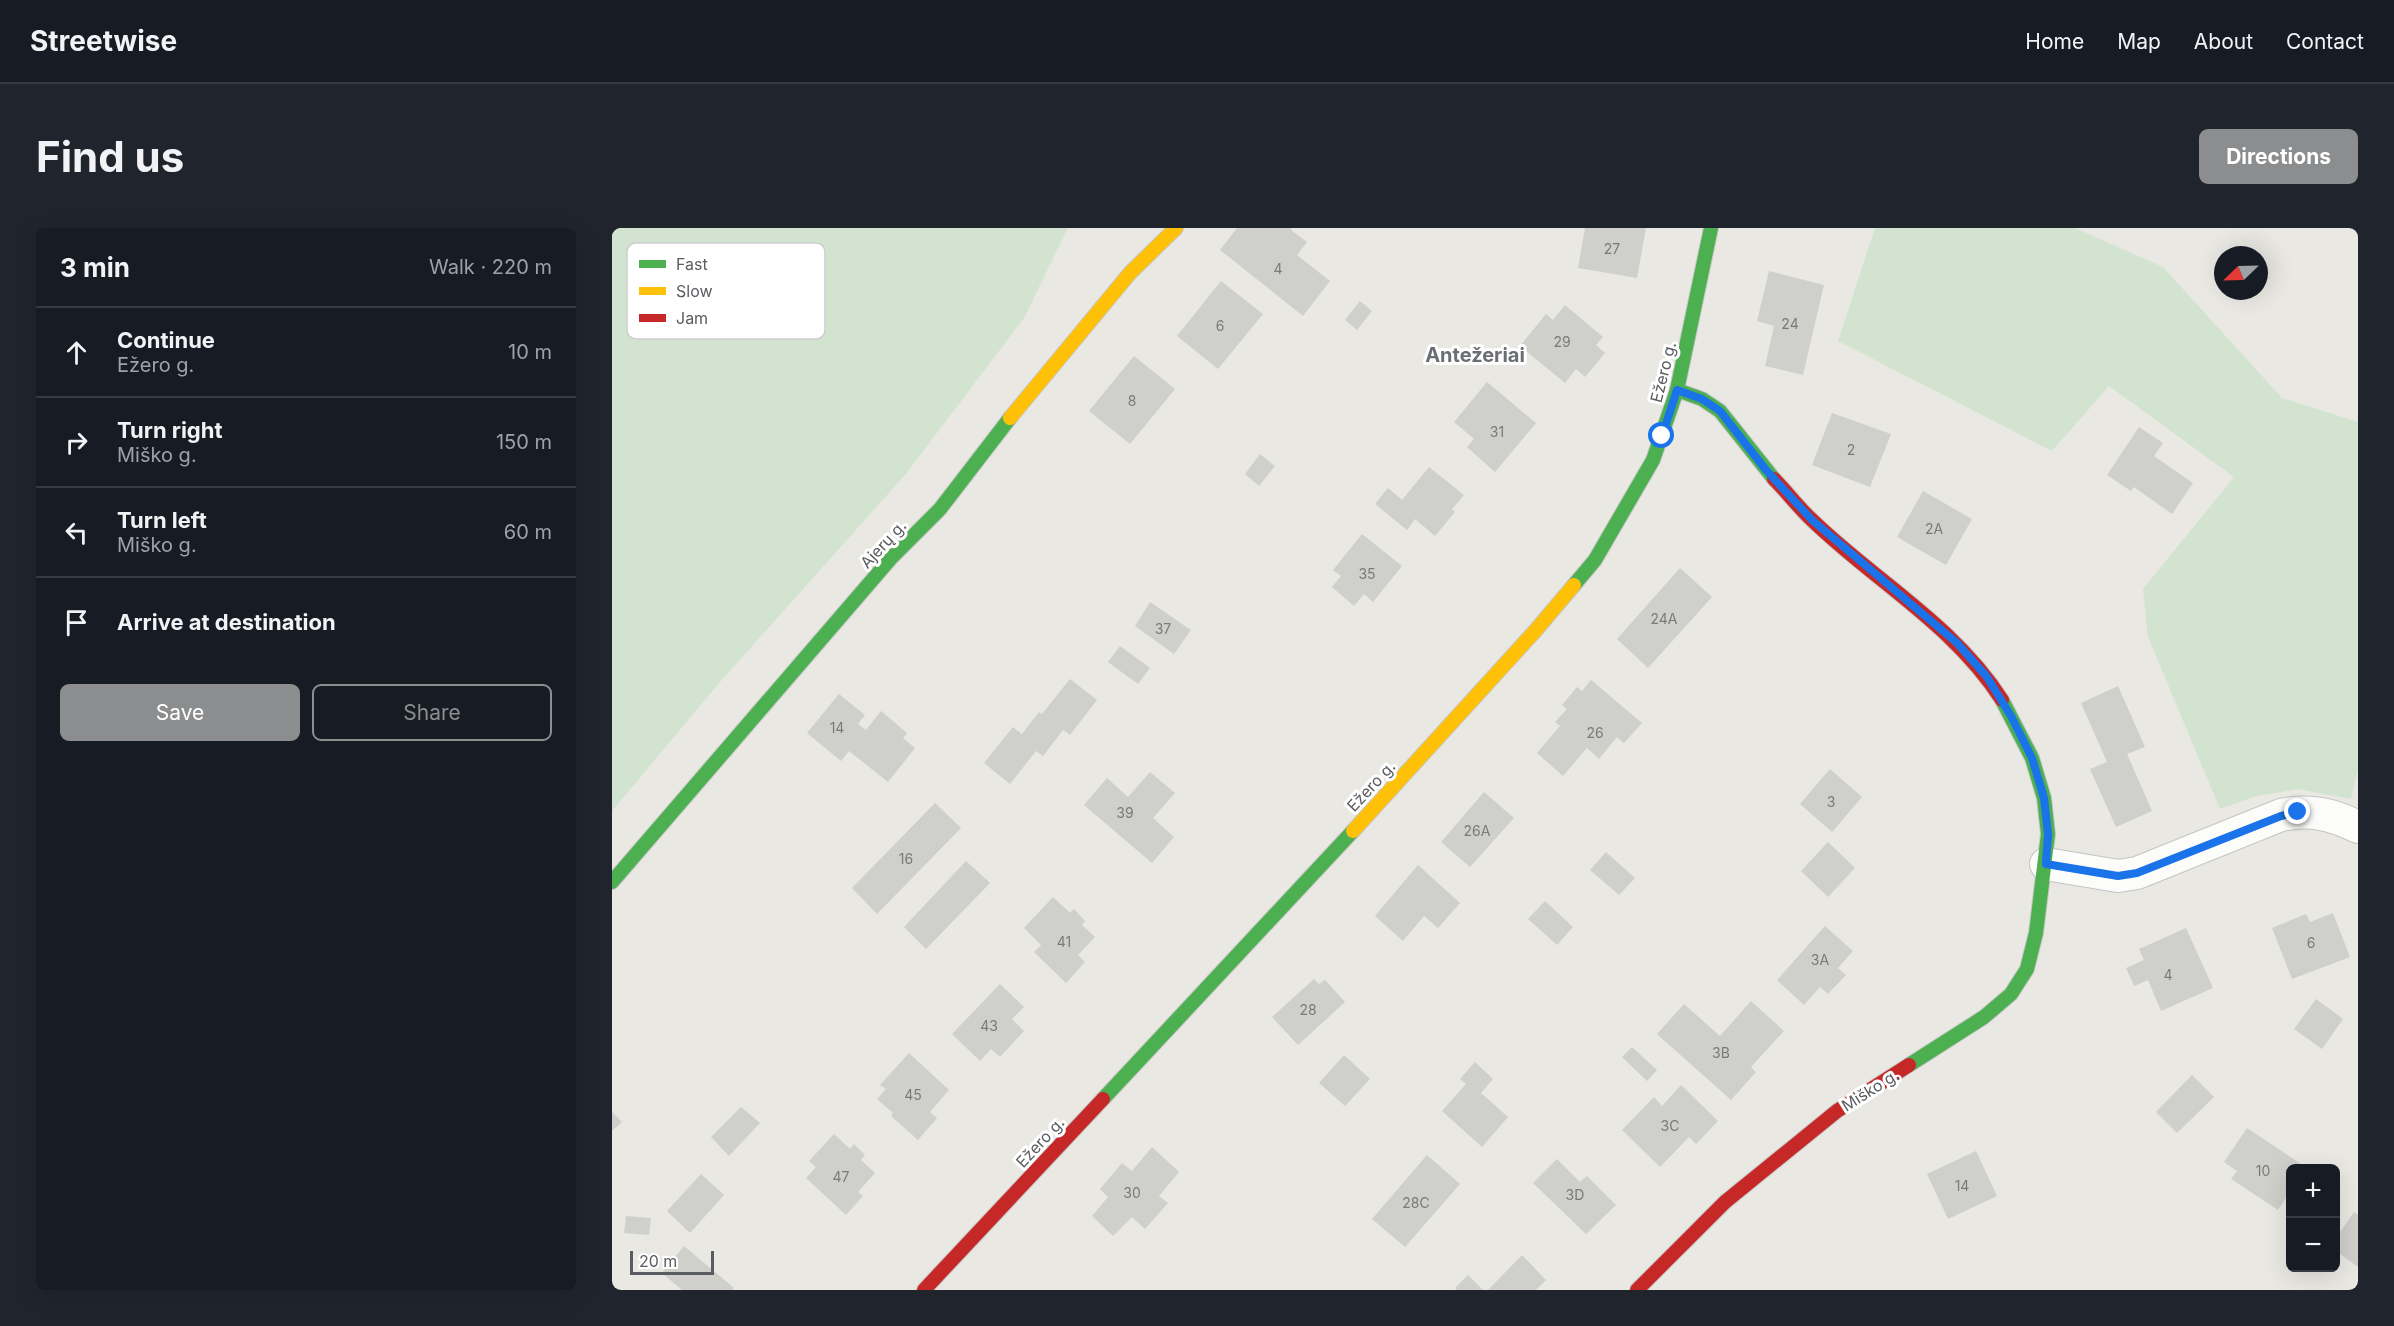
<!DOCTYPE html>
<meta charset="utf-8">
<style>
:root{--surface:#171b24;--page:#20242c;--text:#f1f3f6;--muted:#9ea1a6;--line:#363941;--accent:#8b8d8e}
body{margin:0;font-family:Inter,sans-serif;background:var(--page);color:var(--text)}
.controls{position:absolute;right:18px;bottom:18px;display:grid;overflow:hidden;border-radius:9px;box-shadow:0 6px 24px #0002}
.controls button{width:54px;height:54px;display:grid;place-items:center;padding:0;border:0;border-bottom:2px solid var(--line);background:var(--surface);color:var(--text);font:30px sans-serif}
.compass{position:absolute;left:1602px;top:18px;width:54px;height:54px;border-radius:50%;background:var(--surface);box-shadow:0 6px 24px #0002;rotate:247deg}
.scale{position:absolute;left:18px;bottom:15px;width:84px;box-sizing:border-box;padding-left:6px;border:3px solid #595c60;border-top:0;font-size:16px;line-height:21px;white-space:nowrap;color:#595c60;-webkit-text-stroke:4px #fff;paint-order:stroke}
.stop{position:absolute;width:18px;height:18px;margin:-14px;border:4px solid #1a73e8;border-radius:50%;background:#fff}
.stop.end{background:#1a73e8;border-color:#fff;box-shadow:0 2px 6px #0008}
.list{margin:0;padding:0;list-style:none}
h2{display:flex;justify-content:space-between;align-items:center;height:78px;margin:0;padding:0 24px;font-size:26px}
h2 small{font-size:20px;font-weight:400;color:var(--muted)}
.list li{display:grid;grid-template-columns:39px 1fr auto;gap:18px;align-items:center;box-sizing:border-box;height:90px;padding:0 24px;border-top:2px solid var(--line)}
.list b{display:block;font-size:22px;white-space:nowrap}
.list p{margin:0;font-size:20px;white-space:nowrap;color:var(--muted)}
.list em{font-size:20px;font-style:normal;color:var(--muted)}
.actions{display:flex;gap:12px;padding:18px 24px}
.actions a{flex:1;padding:14px 0;border:2px solid var(--accent);border-radius:9px;text-align:center;font-size:21px;color:var(--accent)}
.actions .main{background:var(--accent);color:#fff}
.icon{flex:none;width:33px;height:33px;fill:none;stroke:currentColor;stroke-width:2;stroke-linecap:round;stroke-linejoin:round}
.map{position:relative;flex:none;width:1746px;height:1062px;overflow:hidden;border-radius:9px}
header{display:flex;align-items:center;gap:36px;box-sizing:border-box;height:84px;padding:0 30px;background:var(--surface);border-bottom:2px solid var(--line)}
header strong{font-size:28px}
nav{display:flex;gap:33px;margin-inline-start:auto;font-size:21px}
.intro{display:flex;align-items:center;justify-content:space-between;box-sizing:border-box;height:144px;padding:0 36px}
h1{margin:0;font-size:42px}
.button{padding:15px 27px;border-radius:9px;background:var(--accent);color:#fff;font-size:21px;font-weight:700}
main{display:flex;gap:36px;padding:0 36px}
aside{flex:1;background:var(--surface);border-radius:9px;box-shadow:0 6px 24px #0002}
.map>svg:first-child{display:block}
.green{fill:#d2e4d0}
.building{fill:#cfcfcc}
.lines{fill:none;stroke-linecap:round;stroke-linejoin:round}
.street-casing{stroke:#c5c4c4;stroke-width:34}
.fast-casing{stroke:#c6c7c6;stroke-width:16}
.slow-casing{stroke:#c6c7c6;stroke-width:16}
.jam-casing{stroke:#c6c7c6;stroke-width:16}
.street{stroke:#fcfcfb;stroke-width:32}
.fast{stroke:#4caf50;stroke-width:14}
.slow{stroke:#ffc107;stroke-width:14}
.jam{stroke:#c62828;stroke-width:14}
.route{stroke:#1a73e8;stroke-width:8}
.labels{text-anchor:middle;dominant-baseline:central;stroke-width:6;stroke-linejoin:round;paint-order:stroke}
.number-label{font-size:14px;fill:#787a7c}
.street-label{font-size:16px;fill:#595c60;stroke:#fff}
.quarter-label{font-size:20px;font-weight:bold;fill:#6b6e72;stroke:#fff}
.key{fill:#fff;stroke:#cdcecf;stroke-width:1.5}
.key-label{font-size:16px;fill:#595c60}
</style>
<header>
<strong>Streetwise</strong>
<nav><a>Home</a><a>Map</a><a>About</a><a>Contact</a></nav>
</header>
<div class="intro"><h1>Find us</h1><a class="button">Directions</a></div>
<main>
<aside>
<h2>3 min<small>Walk · 220 m</small></h2>
<ul class="list">
<li><svg class="icon" aria-label="ahead" viewBox="0 0 24 24"><path d="M12 20V5M6 11l6-6 6 6"/></svg><div><b>Continue</b><p>Ežero g.</p></div><em>10 m</em></li>
<li><svg class="icon" aria-label="right" viewBox="0 0 24 24"><path d="M7 20v-9h11M14 6l5 5-5 5"/></svg><div><b>Turn right</b><p>Miško g.</p></div><em>150 m</em></li>
<li><svg class="icon" aria-label="left" viewBox="0 0 24 24"><path d="M17 20v-9H6M10 6l-5 5 5 5"/></svg><div><b>Turn left</b><p>Miško g.</p></div><em>60 m</em></li>
<li><svg class="icon" aria-label="arrive" viewBox="0 0 24 24"><path d="M6 21V4h12l-3 4 3 4H6"/></svg><div><b>Arrive at destination</b></div></li>
</ul>
<div class="actions"><a class="main">Save</a><a>Share</a></div>
</aside>
<div class="map">
<svg width="1746" height="1062" viewBox="0 0 1746 1062">
<rect width="100%" height="100%" fill="#e9e8e3"/>
<!-- green -->
<g class="green">
<path d="M0,0H456L412,90L293,247L108,454L0,583Z"/>
<path d="M1263,0H1463L1551,39L1670,170L1746,194V542L1739,571L1686,561L1645,568L1608,581L1536,409L1531,361L1622,249L1497,158L1440,223L1226,113Z"/>
</g>
<!-- building -->
<g class="building">
<path d="M625,0H680L679,2L695,14L685,27L718,53L691,88L608,22Z"/>
<path d="M973,0H1034L1025,50L966,40Z"/>
<path d="M1157,43L1212,57L1191,147L1153,138L1162,98L1145,93Z"/>
<path d="M609,53L651,86L606,141L565,108Z"/>
<path d="M748,73L760,83L745,102L733,92Z"/>
<path d="M953,77L991,109L984,117L993,125L973,149L964,141L953,155L908,118L934,86L941,92Z"/>
<path d="M522,128L563,161L518,216L477,183Z"/>
<path d="M875,154L924,195L883,244L855,219L862,211L842,194Z"/>
<path d="M1220,185L1279,206L1258,259L1200,237Z"/>
<path d="M1527,199L1551,215L1542,228L1581,255L1560,286L1522,259L1519,263L1495,247Z"/>
<path d="M648,226L663,238L647,258L633,246Z"/>
<path d="M817,239L852,267L840,281L843,284L823,308L803,291L795,302L763,276L776,260L790,272Z"/>
<path d="M1311,263L1360,291L1334,337L1285,309Z"/>
<path d="M750,306L790,338L761,374L752,366L742,378L720,359L729,348L721,342Z"/>
<path d="M1068,340L1100,369L1036,440L1005,411Z"/>
<path d="M538,374L579,402L562,426L523,398Z"/>
<path d="M508,418L538,440L526,456L496,434Z"/>
<path d="M458,451L485,472L458,507L451,502L431,528L424,523L398,556L372,535L401,499L410,506L427,484L430,486Z"/>
<path d="M979,452L1030,495L1012,515L1005,509L987,531L975,520L951,548L925,525L948,498L943,494L955,481L950,477L965,459L970,463Z"/>
<path d="M1506,458L1533,519L1515,526L1540,583L1504,599L1478,541L1495,534L1469,475Z"/>
<path d="M227,466L253,487L246,496L254,502L269,483L295,505L291,510L303,520L276,554L237,523L229,533L195,505Z"/>
<path d="M1218,541L1250,569L1220,604L1188,576Z"/>
<path d="M538,544L563,565L541,590L562,609L540,635L472,577L495,550L516,569Z"/>
<path d="M872,564L902,590L858,639L829,614Z"/>
<path d="M323,575L349,600L265,686L240,660Z"/>
<path d="M1216,614L1243,640L1216,669L1189,643Z"/>
<path d="M994,624L1023,650L1007,667L978,642Z"/>
<path d="M354,633L378,655L314,721L292,699Z"/>
<path d="M806,637L848,675L826,700L812,688L791,713L763,688Z"/>
<path d="M441,669L458,685L462,681L473,693L470,697L483,709L466,727L473,734L454,755L422,724L429,717L412,700Z"/>
<path d="M933,673L961,699L945,717L916,691Z"/>
<path d="M1721,685L1738,729L1680,751L1660,700L1694,686L1698,694Z"/>
<path d="M1213,698L1241,723L1226,740L1234,747L1216,766L1208,759L1192,777L1165,752Z"/>
<path d="M1574,700L1601,760L1549,783L1536,752L1522,758L1514,740L1532,732L1527,721Z"/>
<path d="M702,751L707,756L713,752L733,774L686,817L660,789Z"/>
<path d="M388,756L412,779L400,791L412,803L388,829L379,821L368,833L340,806Z"/>
<path d="M1704,771L1731,791L1710,821L1682,801Z"/>
<path d="M1139,773L1172,803L1139,839L1144,844L1119,872L1045,806L1072,776L1108,808Z"/>
<path d="M1020,819L1045,842L1035,853L1010,829Z"/>
<path d="M297,825L337,862L318,884L325,890L306,912L279,888L281,885L265,871L274,861L268,857Z"/>
<path d="M732,827L758,851L733,878L707,855Z"/>
<path d="M863,834L881,851L869,865L896,889L870,919L830,883L854,856L848,851Z"/>
<path d="M1580,847L1602,869L1565,905L1544,884Z"/>
<path d="M1069,857L1106,893L1084,916L1077,909L1048,939L1010,902L1042,869L1050,878Z"/>
<path d="M129,879L148,895L117,928L99,909Z"/>
<path d="M0,884L10,894L0,903Z"/>
<path d="M1635,900L1695,940H1678V963L1666,982L1619,951L1625,943L1612,934Z"/>
<path d="M222,906L238,921L242,916L253,927L249,932L263,945L246,964L251,968L234,987L194,950L204,939L197,933Z"/>
<path d="M540,919L567,944L547,968L556,975L533,1001L520,989L501,1008L480,988L496,969L488,961L510,935L520,943Z"/>
<path d="M1364,923L1385,968L1336,991L1315,946Z"/>
<path d="M815,927L848,956L793,1019L760,991Z"/>
<path d="M945,931L968,954L975,948L1004,977L974,1006L921,955Z"/>
<path d="M89,946L112,967L78,1005L55,983Z"/>
<path d="M1742,984L1746,987V1039L1724,1023V1010Z"/>
<path d="M14,988L39,990L37,1007L12,1005Z"/>
<path d="M72,1018L122,1060L120,1062H70L50,1045Z"/>
<path d="M910,1027L934,1052L924,1062H876Z"/>
<path d="M856,1047L871,1062H845L843,1060Z"/>
</g>
<g class="lines">
<defs>
<path id="street" d="M1434,636L1506,648L1525,645L1669,587C1698,581 1720,586 1746,599"/>
<g id="fast">
<path d="M1065,162L1090,171L1108,183L1162,251"/>
<path d="M962,357L983,332L1041,232L1065,162L1099,0"/>
<path d="M0,654L280,329L328,281L398,190"/>
<path d="M1297,837L1372,789L1399,766L1415,741L1424,705L1436,606L1432,570L1420,530L1390,472"/>
<path d="M491,871L741,603"/>
</g>
<g id="slow">
<path d="M398,190L518,45L564,0"/>
<path d="M741,603L924,402L962,357"/>
</g>
<g id="jam">
<path d="M1162,251C1175,264 1186,279 1200,292C1263,353 1342,397 1390,472"/>
<path d="M312,1062L491,871"/>
<path d="M1025,1062L1113,974L1225,883L1297,837"/>
</g>
</defs>
<!-- street casing -->
<use href="#street" class="street-casing"/>
<!-- fast casing -->
<use href="#fast" class="fast-casing"/>
<!-- slow casing -->
<use href="#slow" class="slow-casing"/>
<!-- jam casing -->
<use href="#jam" class="jam-casing"/>
<!-- street -->
<use href="#street" class="street"/>
<!-- fast -->
<use href="#fast" class="fast"/>
<!-- slow -->
<use href="#slow" class="slow"/>
<!-- jam -->
<use href="#jam" class="jam"/>
</g>
<g class="lines">
<!-- route -->
<path class="route" d="M1050,208L1065,162L1090,171L1108,183L1154,242L1200,292L1345,415L1375,449L1399,488L1420,530L1432,570L1436,606L1434,636L1506,648L1525,645L1669,588L1686,584"/>
</g>
<g class="labels">
<!-- number labels -->
<g class="number-label">
<text x="1000" y="20">27</text>
<text x="666" y="40">4</text>
<text x="1178" y="95">24</text>
<text x="608" y="97">6</text>
<text x="950" y="113">29</text>
<text x="520" y="172">8</text>
<text x="885" y="203">31</text>
<text x="1239" y="221">2</text>
<text x="1322" y="300">2A</text>
<text x="755" y="345">35</text>
<text x="1052" y="390">24A</text>
<text x="551" y="400">37</text>
<text x="225" y="499">14</text>
<text x="983" y="504">26</text>
<text x="1219" y="573">3</text>
<text x="513" y="584">39</text>
<text x="865" y="602">26A</text>
<text x="294" y="630">16</text>
<text x="452" y="713">41</text>
<text x="1699" y="714">6</text>
<text x="1208" y="731">3A</text>
<text x="1556" y="746">4</text>
<text x="696" y="781">28</text>
<text x="377" y="797">43</text>
<text x="1109" y="824">3B</text>
<text x="301" y="866">45</text>
<text x="1058" y="897">3C</text>
<text x="1651" y="942">10</text>
<text x="229" y="948">47</text>
<text x="1350" y="957">14</text>
<text x="520" y="964">30</text>
<text x="963" y="966">3D</text>
<text x="804" y="974">28C</text>
</g>
<!-- street labels -->
<g class="street-label">
<text transform="translate(1051 144) rotate(-76)">Ežero g.</text>
<text transform="translate(271 316) rotate(-47)">Ajerų g.</text>
<text transform="translate(759 558) rotate(-47)">Ežero g.</text>
<text transform="translate(1258 862) rotate(-32)">Miško g.</text>
<text transform="translate(428 914) rotate(-47)">Ežero g.</text>
</g>
<!-- quarter labels -->
<g class="quarter-label">
<text x="863" y="127">Antežeriai</text>
</g>
</g>
<!-- legend -->
<rect x="15" y="15" width="198" height="96" rx="9" class="key"/>
<rect x="27" y="32" width="27" height="8" fill="#4caf50"/>
<rect x="27" y="59" width="27" height="8" fill="#ffc107"/>
<rect x="27" y="86" width="27" height="8" fill="#c62828"/>
<g class="key-label">
<text x="64" y="42">Fast</text>
<text x="64" y="69">Slow</text>
<text x="64" y="96">Jam</text>
</g>
</svg>
<div class="controls">
<button>+</button>
<button>−</button>
</div>
<svg class="compass" viewBox="-18 -18 36 36"><path d="M0-13l5 13h-10z" fill="#e53935"/><path d="M0 13l5-13h-10z" fill="#9ea1a6"/></svg>
<div class="scale">20 m</div>
<div class="stop" style="left:1050px;top:208px"></div>
<div class="stop end" style="left:1686px;top:584px"></div>
</div>
</main>
